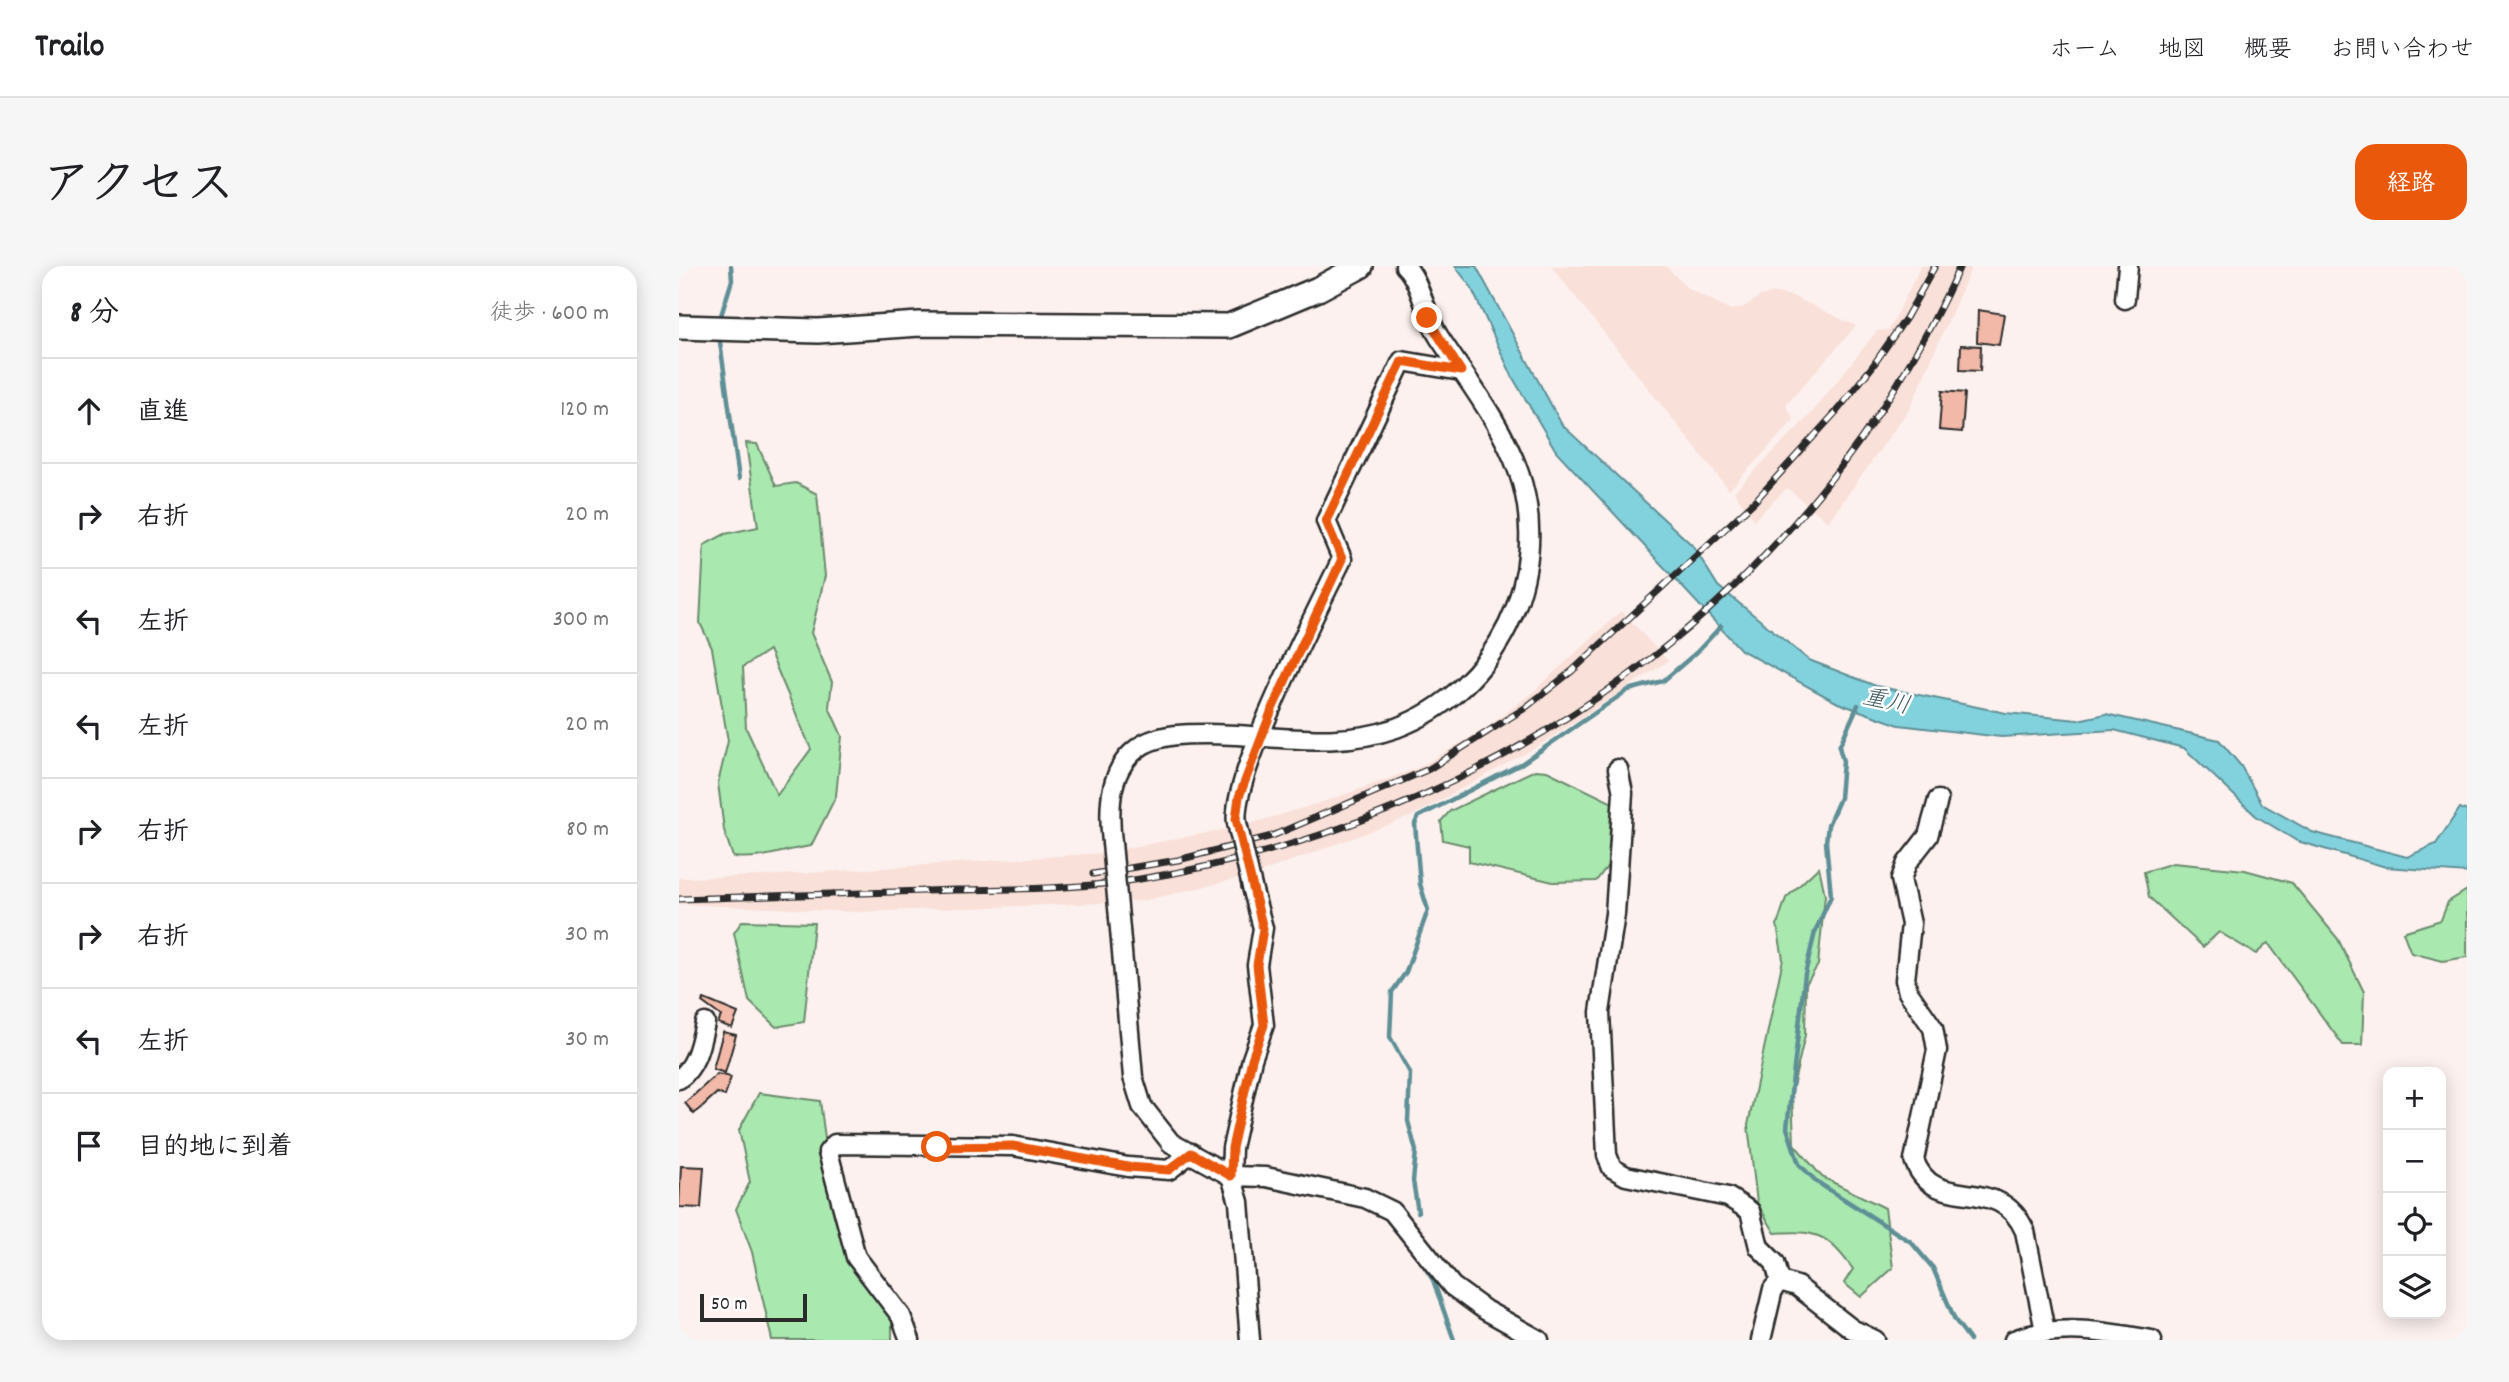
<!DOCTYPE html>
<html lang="ja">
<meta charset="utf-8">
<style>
:root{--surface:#fff;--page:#f6f6f6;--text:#202124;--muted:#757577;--line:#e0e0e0;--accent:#ea580c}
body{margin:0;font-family:Dekko,"Klee One",sans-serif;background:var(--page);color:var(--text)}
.controls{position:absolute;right:21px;bottom:21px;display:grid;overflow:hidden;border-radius:14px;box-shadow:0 4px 18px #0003}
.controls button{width:63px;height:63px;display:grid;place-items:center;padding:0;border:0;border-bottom:2px solid var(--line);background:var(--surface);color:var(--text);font:35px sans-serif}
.scale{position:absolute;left:21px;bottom:18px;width:107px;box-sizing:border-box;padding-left:7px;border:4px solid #2b2b2b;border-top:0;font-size:19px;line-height:24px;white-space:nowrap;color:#2b2b2b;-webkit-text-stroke:5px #fff;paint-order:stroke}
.stop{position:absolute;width:21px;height:21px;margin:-16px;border:5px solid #ea580c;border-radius:50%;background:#fff}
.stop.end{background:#ea580c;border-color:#fff;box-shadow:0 2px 7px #0008}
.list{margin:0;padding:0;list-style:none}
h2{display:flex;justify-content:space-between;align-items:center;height:91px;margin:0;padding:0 28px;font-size:30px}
h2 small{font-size:23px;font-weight:400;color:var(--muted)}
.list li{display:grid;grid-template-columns:46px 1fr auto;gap:21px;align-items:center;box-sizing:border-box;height:105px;padding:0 28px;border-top:2px solid var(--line)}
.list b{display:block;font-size:26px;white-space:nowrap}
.list em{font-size:23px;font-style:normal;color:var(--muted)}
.icon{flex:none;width:38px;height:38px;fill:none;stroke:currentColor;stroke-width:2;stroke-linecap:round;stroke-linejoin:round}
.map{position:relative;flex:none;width:1788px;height:1074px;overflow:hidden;border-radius:21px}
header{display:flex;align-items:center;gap:42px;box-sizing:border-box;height:98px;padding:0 35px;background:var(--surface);border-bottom:2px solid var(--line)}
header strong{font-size:33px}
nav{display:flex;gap:38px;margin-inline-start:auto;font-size:24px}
.intro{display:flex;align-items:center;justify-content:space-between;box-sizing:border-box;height:168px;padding:0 42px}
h1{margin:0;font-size:49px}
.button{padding:18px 32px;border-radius:21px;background:var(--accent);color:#fff;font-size:24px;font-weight:700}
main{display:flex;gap:42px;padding:0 42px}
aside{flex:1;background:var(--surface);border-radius:21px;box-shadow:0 4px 18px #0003}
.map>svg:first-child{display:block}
.built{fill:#f9e0d9}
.green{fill:#a9e8af;stroke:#6a8a6d;stroke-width:2;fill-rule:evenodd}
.water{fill:#82d2de;stroke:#5f8f96;stroke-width:2}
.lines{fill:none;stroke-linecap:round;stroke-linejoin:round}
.stream{stroke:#5f8f96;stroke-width:4.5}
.building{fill:#f2b9a8;stroke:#2b2b2b;stroke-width:2}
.minor-casing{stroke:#2b2b2b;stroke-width:23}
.major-casing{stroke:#2b2b2b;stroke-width:28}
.minor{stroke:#fff;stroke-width:18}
.major{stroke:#fff;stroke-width:23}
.rail-casing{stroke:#2b2b2b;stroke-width:7}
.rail{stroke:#fff;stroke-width:4.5;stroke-dasharray:13;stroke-linecap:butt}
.minor-bridge-casing{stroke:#2b2b2b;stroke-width:23;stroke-linecap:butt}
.minor-bridge{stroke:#fff;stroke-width:18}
.route{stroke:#ea580c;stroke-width:9}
.labels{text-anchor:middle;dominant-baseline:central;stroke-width:5;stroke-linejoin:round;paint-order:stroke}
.water-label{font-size:24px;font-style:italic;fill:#455d61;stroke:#fff}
</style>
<header>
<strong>Trailo</strong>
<nav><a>ホーム</a><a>地図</a><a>概要</a><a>お問い合わせ</a></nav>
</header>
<div class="intro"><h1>アクセス</h1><a class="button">経路</a></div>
<main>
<aside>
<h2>8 分<small>徒歩 · 600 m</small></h2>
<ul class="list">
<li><svg class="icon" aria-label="ahead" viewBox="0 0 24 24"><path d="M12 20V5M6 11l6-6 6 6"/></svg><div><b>直進</b></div><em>120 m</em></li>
<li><svg class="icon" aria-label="right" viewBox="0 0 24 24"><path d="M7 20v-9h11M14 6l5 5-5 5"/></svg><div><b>右折</b></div><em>20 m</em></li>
<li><svg class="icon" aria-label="left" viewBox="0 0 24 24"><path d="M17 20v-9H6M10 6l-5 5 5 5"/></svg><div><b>左折</b></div><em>300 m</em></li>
<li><svg class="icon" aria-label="left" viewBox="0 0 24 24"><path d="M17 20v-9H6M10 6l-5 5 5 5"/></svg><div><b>左折</b></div><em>20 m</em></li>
<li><svg class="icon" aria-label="right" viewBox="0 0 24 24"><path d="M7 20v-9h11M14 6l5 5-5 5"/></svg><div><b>右折</b></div><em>80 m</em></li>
<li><svg class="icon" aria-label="right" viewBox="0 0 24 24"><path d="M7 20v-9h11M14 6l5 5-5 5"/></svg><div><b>右折</b></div><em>30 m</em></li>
<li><svg class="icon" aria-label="left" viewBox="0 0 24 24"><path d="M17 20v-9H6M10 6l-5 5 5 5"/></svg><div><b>左折</b></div><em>30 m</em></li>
<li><svg class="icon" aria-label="arrive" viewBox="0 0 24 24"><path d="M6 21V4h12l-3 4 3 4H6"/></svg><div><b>目的地に到着</b></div></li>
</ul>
</aside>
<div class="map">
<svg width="1788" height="1074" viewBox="0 0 1788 1074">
<rect width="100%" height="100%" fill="#fcf1ee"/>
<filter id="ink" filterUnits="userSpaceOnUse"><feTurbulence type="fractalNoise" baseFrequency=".0143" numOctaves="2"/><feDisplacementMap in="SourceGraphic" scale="14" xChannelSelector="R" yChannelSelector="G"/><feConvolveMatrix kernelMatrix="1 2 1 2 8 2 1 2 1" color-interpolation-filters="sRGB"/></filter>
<g filter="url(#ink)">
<!-- built -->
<g class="built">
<path d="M872,0H987L1008,22L1052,44L1065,41L1082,30L1097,27L1113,30L1177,60L1107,139L1115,154L1050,224Z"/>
<path d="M1242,0H1293L1231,142L1149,256L1108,222L1075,254L1055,226L1132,148L1198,65L1210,64Z"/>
<path d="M942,345L989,395L856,482L733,550L574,609L463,635L423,637L179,646L0,638V612L86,610L423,587L564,560L650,534L739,502L809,461L855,425Z"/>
</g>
<!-- green -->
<g class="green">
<path d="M67,177L78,178L97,220L117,217L138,228L146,310L132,367L153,416L150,441L163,470L157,530L132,580C102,584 85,594 54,591L45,564L39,517L49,475L33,382L21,357L25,279L46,268L79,261ZM90,384L132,483L98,529L67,462L64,401Z"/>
<path d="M856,504L868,505L938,539L934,593L917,615L874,616L790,596V580L764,574L762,555L771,545Z"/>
<path d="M1494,597L1566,604L1613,617L1659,673L1685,726L1683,779H1664L1589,677L1577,688L1540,666L1524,681L1470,631L1465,606Z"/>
<path d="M1140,601L1146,629L1139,699L1127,718L1126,769L1113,825L1115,878L1143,911L1206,942L1214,1002L1182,1031L1165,1017L1174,1003C1148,968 1138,964 1096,967L1078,937L1069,859L1104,693L1098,659L1107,632Z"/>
<path d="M1788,624V691L1764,695L1732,687L1724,666L1762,654L1769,636Z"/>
<path d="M63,655L135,657L125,756L97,761L70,735L55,667Z"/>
<path d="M80,827L141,835L146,872L144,896L213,1051V1074H93L73,986L57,943L71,916L60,864Z"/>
</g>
<!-- water -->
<path class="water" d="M776,0H797L883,159L1014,280L1039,320L1130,394L1197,420L1327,447L1399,454L1427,448L1540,474L1562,500L1583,538L1633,566L1728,591L1757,578L1781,542L1788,545V607L1707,601L1618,575L1577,550L1505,482L1435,464L1322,471L1220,459L1159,437L1062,384L877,185L834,112L792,21Z"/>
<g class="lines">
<!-- stream -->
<g class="stream">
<path d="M40,56L53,14L52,0"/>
<path d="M40,69L60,213"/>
<path d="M1179,439L1160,481L1164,495L1161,532L1149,559L1147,576L1152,630L1136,666L1126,708L1108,862L1120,898L1138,916L1232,976L1254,1002L1276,1054L1291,1074"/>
<path d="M739,946L734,915L737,885L729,855L731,807L711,771L713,726L727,706L749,644L741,618L736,558L739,551L842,498L949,424L984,415L1018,386L1042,360"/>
<path d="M738,989L754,1014L775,1074"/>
</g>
</g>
<!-- building -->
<g class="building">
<path d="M1299,44L1325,48L1320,79L1298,76Z"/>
<path d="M1282,79L1302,80L1301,105L1281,104Z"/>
<path d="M1263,125L1286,127L1283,166L1260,164Z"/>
<path d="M25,733L59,747L53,762L39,757L42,750L23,736Z"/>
<path d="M44,766L57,769L46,807L34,803Z"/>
<path d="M38,808L52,811L46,830L38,827L15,848L6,837Z"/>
<path d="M2,900L25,901L22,942L0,941Z"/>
</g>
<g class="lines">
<defs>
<g id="minor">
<path d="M1446,33L1449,0"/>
<path d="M939,503L944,527L936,648L921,746L928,889L933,902L947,910L1049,931L1071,945L1080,981L1096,997L1101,1015"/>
<path d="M1259,534L1249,570L1228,597L1222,613L1232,658L1226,714L1229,726L1254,762L1258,784L1235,894C1256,951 1319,904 1346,965L1366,1065"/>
<path d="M558,557C550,513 640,341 663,293L647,255L723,95L782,105"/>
<path d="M433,577C429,541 429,499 465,478C484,468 507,468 527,468C590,468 656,484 717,462C817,425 875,309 840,207C823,158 788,114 760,71C746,49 741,14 726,0"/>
<path d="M440,652L454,811L463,840L492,877L552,910L587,911L686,932L713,945L773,1020L806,1044L860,1074"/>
<path d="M0,813C18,799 21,778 26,757"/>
<path d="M231,1074L222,1050L177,991L149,886L156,878L334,880L449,901L490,904L512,887"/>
<path d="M571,1074L560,936L552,910L553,882L573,793L585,759L578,699L584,662L573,621"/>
<path d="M1082,1074L1094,1023L1101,1015L1118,1020L1173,1063L1196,1074"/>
<path d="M1335,1074C1381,1057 1426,1066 1473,1074"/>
</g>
<path id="major" d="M0,61L139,65L240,58L550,60L639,23L682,0"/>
</defs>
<!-- minor casing -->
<use href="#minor" class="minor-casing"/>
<!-- major casing -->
<use href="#major" class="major-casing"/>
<!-- minor -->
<use href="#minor" class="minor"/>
<!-- major -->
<use href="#major" class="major"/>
<defs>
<g id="rail">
<path d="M414,608L499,594L593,570L750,503L846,442L893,405L1076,235L1157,146L1193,101L1227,52L1256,0"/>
<path d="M0,633C92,630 184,627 277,624C337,623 401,623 461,613C818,556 1131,333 1281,0"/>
</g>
</defs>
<!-- rail casing -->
<use href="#rail" class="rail-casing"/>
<!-- rail -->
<use href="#rail" class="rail"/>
<defs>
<g id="minor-bridge">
<path d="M558,557L573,621"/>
<path d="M433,577L440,652"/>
</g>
</defs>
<!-- minor-bridge casing -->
<use href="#minor-bridge" class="minor-bridge-casing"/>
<!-- minor-bridge -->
<use href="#minor-bridge" class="minor-bridge"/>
</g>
</g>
<g class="lines" filter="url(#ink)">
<!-- route -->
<path class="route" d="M258,881L334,880L449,901L490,904L512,887L552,910L553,882L573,793L585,759L578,699L584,663L557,553L560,531L594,441L663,293L647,255L723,95L782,105L748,52"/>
</g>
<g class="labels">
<!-- water labels -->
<g class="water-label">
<text transform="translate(1207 437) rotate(13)">重川</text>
</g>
</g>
</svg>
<div class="controls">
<button>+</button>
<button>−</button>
<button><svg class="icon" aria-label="locate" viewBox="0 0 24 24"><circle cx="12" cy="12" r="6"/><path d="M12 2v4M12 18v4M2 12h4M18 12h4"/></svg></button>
<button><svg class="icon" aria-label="layers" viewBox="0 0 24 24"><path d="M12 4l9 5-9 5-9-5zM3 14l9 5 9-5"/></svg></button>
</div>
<div class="scale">50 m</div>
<div class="stop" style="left:258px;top:881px"></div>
<div class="stop end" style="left:748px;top:52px"></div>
</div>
</main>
